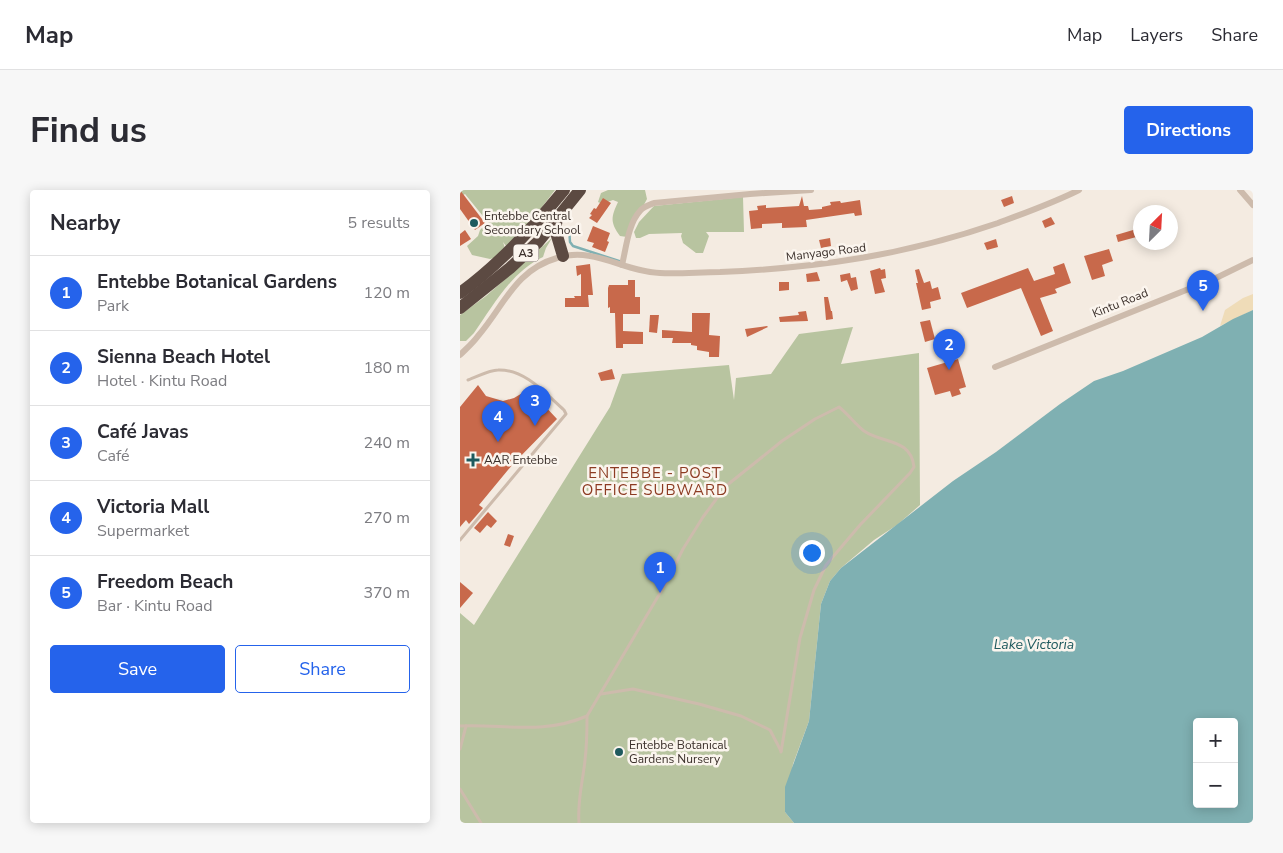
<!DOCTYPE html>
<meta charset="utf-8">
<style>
:root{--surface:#fff;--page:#f7f7f7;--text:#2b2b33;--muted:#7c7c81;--line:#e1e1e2;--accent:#2563eb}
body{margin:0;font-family:"Nunito Sans",sans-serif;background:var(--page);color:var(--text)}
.controls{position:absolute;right:15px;bottom:15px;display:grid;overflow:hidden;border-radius:5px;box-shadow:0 2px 12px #0003}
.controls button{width:45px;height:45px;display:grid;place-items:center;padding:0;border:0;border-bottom:1px solid var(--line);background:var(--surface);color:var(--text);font:25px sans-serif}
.compass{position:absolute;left:673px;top:15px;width:45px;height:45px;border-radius:50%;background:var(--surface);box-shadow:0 2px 12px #0003;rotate:24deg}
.you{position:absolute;left:351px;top:362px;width:18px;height:18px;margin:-12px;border:4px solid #fff;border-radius:50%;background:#1a73e8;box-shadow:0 0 0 8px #1a73e833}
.badge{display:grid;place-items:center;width:32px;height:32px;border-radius:50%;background:var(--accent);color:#fff;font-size:16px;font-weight:700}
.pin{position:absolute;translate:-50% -41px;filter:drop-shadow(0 1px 2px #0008)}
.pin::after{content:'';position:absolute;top:26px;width:18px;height:15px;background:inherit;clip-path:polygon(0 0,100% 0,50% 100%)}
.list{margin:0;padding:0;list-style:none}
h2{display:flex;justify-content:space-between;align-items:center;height:65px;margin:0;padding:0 20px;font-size:21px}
h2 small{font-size:16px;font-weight:400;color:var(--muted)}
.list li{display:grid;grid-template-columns:32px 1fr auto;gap:15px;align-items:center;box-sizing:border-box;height:75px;padding:0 20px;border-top:1px solid var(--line)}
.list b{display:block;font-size:19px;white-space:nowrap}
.list p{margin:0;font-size:16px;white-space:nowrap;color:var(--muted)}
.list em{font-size:16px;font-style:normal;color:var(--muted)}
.actions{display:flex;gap:10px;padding:15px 20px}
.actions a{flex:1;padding:11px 0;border:1px solid var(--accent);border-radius:5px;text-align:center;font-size:18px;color:var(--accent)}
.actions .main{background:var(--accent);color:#fff}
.map{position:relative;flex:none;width:793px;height:633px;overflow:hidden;border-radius:5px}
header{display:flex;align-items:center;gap:30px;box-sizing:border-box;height:70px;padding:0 25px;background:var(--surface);border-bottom:1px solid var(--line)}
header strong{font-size:24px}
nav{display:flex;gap:28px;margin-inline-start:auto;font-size:18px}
.intro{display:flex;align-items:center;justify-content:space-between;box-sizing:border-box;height:120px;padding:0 30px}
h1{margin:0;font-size:35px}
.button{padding:12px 22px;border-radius:5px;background:var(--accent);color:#fff;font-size:18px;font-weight:700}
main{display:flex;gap:30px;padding:0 30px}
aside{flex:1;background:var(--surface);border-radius:5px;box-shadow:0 2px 12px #0003}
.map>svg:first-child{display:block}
.green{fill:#b8c4a0}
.sand{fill:#efdcb8}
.water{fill:#7fb0b2;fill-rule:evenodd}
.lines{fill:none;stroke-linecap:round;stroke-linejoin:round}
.stream{stroke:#7fb0b2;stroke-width:2.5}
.building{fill:#c8694b}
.lane{stroke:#cdbbac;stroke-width:3}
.street{stroke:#cdbbac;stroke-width:6}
.highway{stroke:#5c4a42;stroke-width:12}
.poi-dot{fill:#1f5a5e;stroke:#fbf5ee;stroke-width:2}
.labels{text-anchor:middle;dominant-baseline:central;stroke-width:5;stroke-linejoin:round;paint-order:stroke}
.shield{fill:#fbf5ee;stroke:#756b66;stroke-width:1}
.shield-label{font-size:11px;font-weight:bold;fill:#3b302b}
.poi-label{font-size:12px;fill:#3b302b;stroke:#fbf5ee;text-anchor:start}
.street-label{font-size:12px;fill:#3b302b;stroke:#fbf5ee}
.water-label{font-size:14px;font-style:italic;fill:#1f5a5e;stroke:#fbf5ee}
.quarter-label{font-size:15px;letter-spacing:1px;fill:#8c3b22;stroke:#fbf5ee}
</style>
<header>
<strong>Map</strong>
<nav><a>Map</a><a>Layers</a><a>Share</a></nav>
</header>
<div class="intro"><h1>Find us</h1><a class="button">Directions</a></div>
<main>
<aside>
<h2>Nearby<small>5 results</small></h2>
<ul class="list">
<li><span class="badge">1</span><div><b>Entebbe Botanical Gardens</b><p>Park</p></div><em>120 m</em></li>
<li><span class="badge">2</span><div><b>Sienna Beach Hotel</b><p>Hotel · Kintu Road</p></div><em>180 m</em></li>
<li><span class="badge">3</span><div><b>Café Javas</b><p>Café</p></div><em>240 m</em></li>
<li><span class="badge">4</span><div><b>Victoria Mall</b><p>Supermarket</p></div><em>270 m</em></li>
<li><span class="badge">5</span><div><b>Freedom Beach</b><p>Bar · Kintu Road</p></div><em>370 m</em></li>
</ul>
<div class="actions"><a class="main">Save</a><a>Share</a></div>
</aside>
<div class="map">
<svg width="793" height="633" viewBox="0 0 793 633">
<rect width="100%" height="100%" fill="#f4ebe1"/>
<!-- green -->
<g class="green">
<path d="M0,0H95L49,60L43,52L45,58L43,66L30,69L12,65L7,56L18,46L20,40L24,36L35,41L5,4L0,7Z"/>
<path d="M148,0H185L187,9L167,47L160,46C150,32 151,27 158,12L153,10L142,14L138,12L141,3Z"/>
<path d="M283,7L284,42H246L249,46L243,63H236L223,53L221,46L222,43L189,44L180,48H176L174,42L179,32L194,16Z"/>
<path d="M92,48L86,58L83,67C51,82 33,116 14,143L6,151H0V125L26,106Z"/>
<path d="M393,137L381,174L459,163L460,315L437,335L414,350L381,378L370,391L361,414L349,531L333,574L325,622L334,633H0V423L14,435L150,217L162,184L269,175L274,210L276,188L311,184L339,144Z"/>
</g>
<!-- sand -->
<path class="sand" d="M793,104V120L760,136L765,120L783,108Z"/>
<!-- water -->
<path class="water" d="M793,120V633H334L325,622V597L349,531L361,414L370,391L381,378L493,291L536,262L600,214L634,191L663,181L742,147L773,129ZM737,532H774V614H737Z"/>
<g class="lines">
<!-- stream -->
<path class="stream" d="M109,38L110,52L113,56L162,72"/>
</g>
<!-- building -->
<g class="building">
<path d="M0,0L25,33L15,40L0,19Z"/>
<path d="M342,6L344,16H348L349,20L362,19V17L371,15L370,12L380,11L381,13L400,10L402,25L395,26L394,23L346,30L347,37L322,38V33L302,34V38L291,39L289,21L298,20L297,16L306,15V18L339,16Z"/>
<path d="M552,6L554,13L544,17L541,10Z"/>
<path d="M143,8L151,13L137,33L129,28L132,25L130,24L134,18L136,19Z"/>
<path d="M591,27L595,34L585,38L582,31Z"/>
<path d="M133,36L150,43L147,51L149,52L145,62L132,57L134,53L127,51Z"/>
<path d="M680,38V46L658,52L656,45Z"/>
<path d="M5,40L11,49L0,56V44Z"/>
<path d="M370,48L371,56L361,58L359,50Z"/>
<path d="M536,49L538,57L527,60L524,53Z"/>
<path d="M649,59L653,71L642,75L645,86L632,90L624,66Z"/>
<path d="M604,73L611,93L595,99L597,103L580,108L593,141L581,146L561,98L507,118L501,103L568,78L574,91L595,84L593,77Z"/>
<path d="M130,74L133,105H128L129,117H105V108H115L114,106H121V84L117,86L116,76Z"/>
<path d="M420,78L421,80L425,79L426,88L421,89L425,102L415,104L410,81Z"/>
<path d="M459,79L464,93L470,91L472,99L478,97L481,109L470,112L471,118L462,120L456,93H458L455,80Z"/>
<path d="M357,82L360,91L347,92L346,84Z"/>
<path d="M390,83L391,88L396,87L398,99L391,101L387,90L381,92L380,85Z"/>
<path d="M168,90H175V107H180V124H163V141L183,142V154H163V158H156L155,123H150V117L148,118V98L149,95H168Z"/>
<path d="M319,92H329V100L319,101Z"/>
<path d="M364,107H368L371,121H372L373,129L366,130Z"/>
<path d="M346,121L348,131L320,132L319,127L339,125L338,122Z"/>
<path d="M232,123H250L249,145L260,146L259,167H249V162L237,160V156L231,155V153H212L213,148H202V140L232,142Z"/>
<path d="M190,125H199L197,143L189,142Z"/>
<path d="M470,130L475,149L465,152L460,132Z"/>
<path d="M307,136L308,137L287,147L285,139Z"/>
<path d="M498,169L506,197L499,199L501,204L492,207L490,201L475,205L467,178Z"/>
<path d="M152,179L155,189L141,191L138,183Z"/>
<path d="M18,195L26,206L43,211L54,208L69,199L97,229L53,274L19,315L23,318L9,334L6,330L0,337V217Z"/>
<path d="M28,322L37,331L31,338L27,335L20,343L14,338Z"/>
<path d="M48,344L54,346L50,357L44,355Z"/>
<path d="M0,392L13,403L0,418Z"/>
</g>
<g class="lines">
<!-- lane -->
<g class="lane">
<path d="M0,350L106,224L104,220C86,204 65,179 38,180C29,180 17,187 8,190"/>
<path d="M141,504L173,499L239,514L281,526L310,540L321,561"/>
<path d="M0,536C45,534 83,545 127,526L206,393L223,359L243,327L266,296L322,251L355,229L379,217C388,224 395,234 404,241C423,254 451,248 454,277L450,283L400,335L366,375L354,400L340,448L321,562"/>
<path d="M0,559L6,536"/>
<path d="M0,599L21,633"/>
<path d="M119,633C117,611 123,591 125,570C127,555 127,540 127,526"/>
</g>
<!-- street -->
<g class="street">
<path d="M780,0L793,15"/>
<path d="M162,75C166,59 168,34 180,21C183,17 189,15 194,13L290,4L351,0"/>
<path d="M0,165C6,159 13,153 18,146C44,116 55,80 97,68C134,56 164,82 200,83C220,84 240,82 260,82C358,78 445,65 538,33C565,23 593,13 619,0"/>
<path d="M535,177L756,88L793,70"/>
</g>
<!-- highway -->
<g class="highway">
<path d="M97,29L95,39L103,66"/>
<path d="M0,103C40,74 73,38 104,0"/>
<path d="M0,118L50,78L78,52L120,0"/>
</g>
</g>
<!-- markers -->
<g class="poi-dot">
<circle cx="14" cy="33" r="5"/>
<path d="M10.5 262.5h5v5h5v5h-5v5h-5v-5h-5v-5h5z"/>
<circle cx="159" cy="562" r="5"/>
</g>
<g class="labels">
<!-- shield labels -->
<rect class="shield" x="53.5" y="54.5" width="25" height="17" rx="4"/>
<g class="shield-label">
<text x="66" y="63">A3</text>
</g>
<!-- poi labels -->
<g class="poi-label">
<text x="24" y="26">Entebbe Central<tspan x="24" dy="14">Secondary School</tspan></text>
<text x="24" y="270">AAR Entebbe</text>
<text x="169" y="555">Entebbe Botanical<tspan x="169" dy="14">Gardens Nursery</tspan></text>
</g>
<!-- street labels -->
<g class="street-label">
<text transform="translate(366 62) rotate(-7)">Manyago Road</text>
<text transform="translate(660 113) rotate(-22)">Kintu Road</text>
</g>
<!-- water labels -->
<g class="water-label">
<text x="574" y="454">Lake Victoria</text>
</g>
<!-- quarter labels -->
<g class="quarter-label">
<text x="195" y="283">ENTEBBE - POST<tspan x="195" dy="17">OFFICE SUBWARD</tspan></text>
</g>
</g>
</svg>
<div class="controls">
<button>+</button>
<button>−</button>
</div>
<svg class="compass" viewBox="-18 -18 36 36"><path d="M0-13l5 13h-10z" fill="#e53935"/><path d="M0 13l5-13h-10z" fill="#7c7c81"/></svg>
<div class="you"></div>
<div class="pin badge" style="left:200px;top:403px">1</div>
<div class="pin badge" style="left:489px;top:180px">2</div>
<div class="pin badge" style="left:75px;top:236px">3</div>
<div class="pin badge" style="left:38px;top:252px">4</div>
<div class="pin badge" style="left:743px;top:121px">5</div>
</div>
</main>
